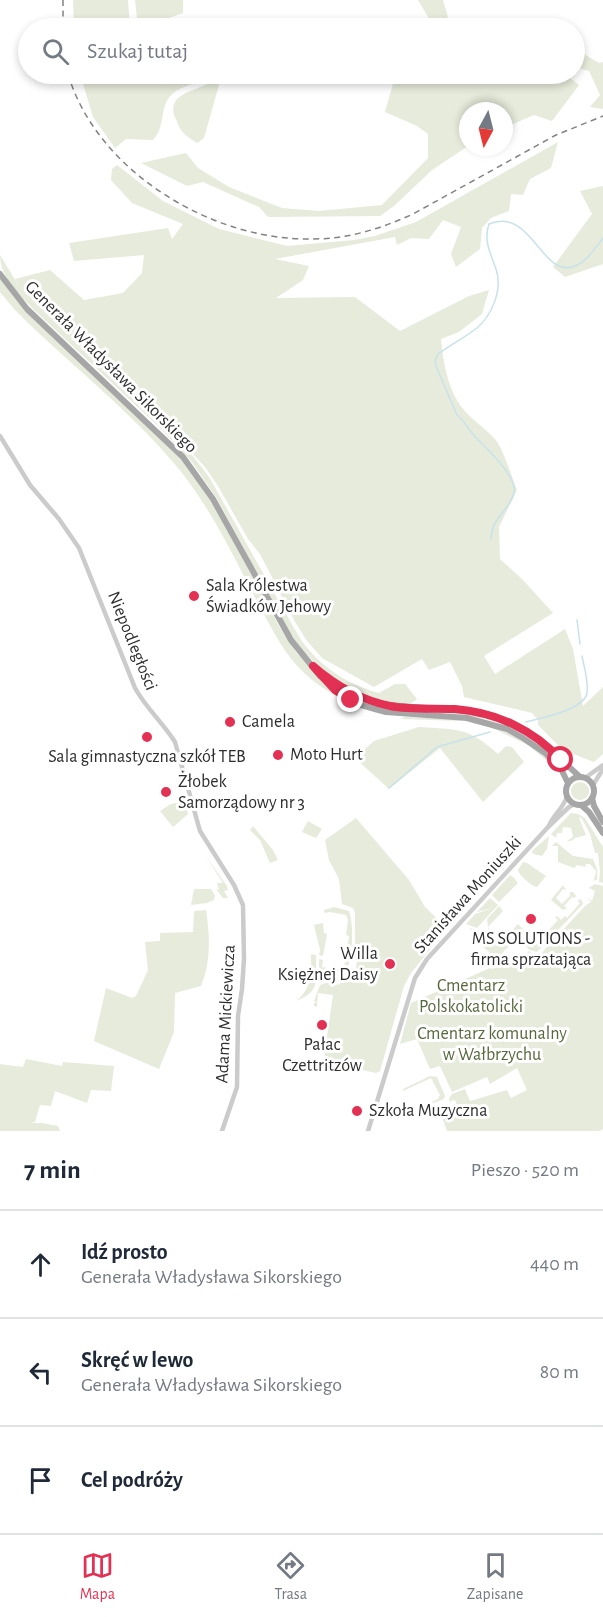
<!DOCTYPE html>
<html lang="pl">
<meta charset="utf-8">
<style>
:root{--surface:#fff;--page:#f2f2f3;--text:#1f2937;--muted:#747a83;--line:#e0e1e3;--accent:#e33154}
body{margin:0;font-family:"Alegreya Sans",sans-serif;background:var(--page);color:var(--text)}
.compass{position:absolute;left:459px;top:102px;width:54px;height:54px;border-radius:50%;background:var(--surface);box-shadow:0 3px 9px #0003;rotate:187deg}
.stop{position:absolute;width:18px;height:18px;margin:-14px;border:4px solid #e33154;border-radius:50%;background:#fff}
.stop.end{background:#e33154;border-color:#fff;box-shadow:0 2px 6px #0008}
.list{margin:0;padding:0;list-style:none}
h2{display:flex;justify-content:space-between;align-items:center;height:78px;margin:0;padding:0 24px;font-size:26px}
h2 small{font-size:20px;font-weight:400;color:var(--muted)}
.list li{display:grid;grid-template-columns:39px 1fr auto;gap:18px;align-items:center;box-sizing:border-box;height:108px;padding:0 24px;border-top:2px solid var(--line)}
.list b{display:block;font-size:22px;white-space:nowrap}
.list p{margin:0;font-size:20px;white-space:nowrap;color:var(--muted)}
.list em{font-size:20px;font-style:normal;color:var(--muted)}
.icon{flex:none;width:33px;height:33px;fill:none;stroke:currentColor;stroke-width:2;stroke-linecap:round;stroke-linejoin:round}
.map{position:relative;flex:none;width:603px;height:1131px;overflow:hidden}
.search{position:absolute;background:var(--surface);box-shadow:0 3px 9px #0003;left:18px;right:18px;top:18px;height:66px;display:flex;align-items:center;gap:15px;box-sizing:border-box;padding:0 21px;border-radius:33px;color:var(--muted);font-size:22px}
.sheet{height:402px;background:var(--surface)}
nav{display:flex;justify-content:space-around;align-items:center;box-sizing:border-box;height:84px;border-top:2px solid var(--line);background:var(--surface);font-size:16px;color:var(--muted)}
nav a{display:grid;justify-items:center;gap:3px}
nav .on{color:var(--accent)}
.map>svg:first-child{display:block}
.green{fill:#e6ebdb}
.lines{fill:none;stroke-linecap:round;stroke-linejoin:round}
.stream{stroke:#c8e2eb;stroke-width:1.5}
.minor{stroke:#cbcbcb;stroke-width:4.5}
.major{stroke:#a6a6a6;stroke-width:6}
.rail{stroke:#838383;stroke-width:1.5;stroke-dasharray:6 4.5;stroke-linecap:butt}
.route{stroke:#e33154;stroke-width:8}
.poi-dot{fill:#e33154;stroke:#fff;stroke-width:2}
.labels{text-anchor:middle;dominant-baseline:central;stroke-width:6;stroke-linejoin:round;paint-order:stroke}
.street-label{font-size:18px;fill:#2e2e2e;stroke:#fff}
.poi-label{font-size:18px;fill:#2e2e2e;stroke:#fff;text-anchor:start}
.park-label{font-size:18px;fill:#56693c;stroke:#fff}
</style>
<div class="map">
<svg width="603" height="1131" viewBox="0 0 603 1131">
<rect width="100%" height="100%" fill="#fff"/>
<!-- green -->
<g class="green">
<path d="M73,0H128L130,28H74Z"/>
<path d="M135,0H183V13L155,23L152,28H138Z"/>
<path d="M418,0H443L448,17L438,28L428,17Z"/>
<path d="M574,48L599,63L603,62V109L590,107L600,95L589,71L575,67Z"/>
<path d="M80,74H211L206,81C199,83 193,83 187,86C153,97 170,122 153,140L126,139L115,148L93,117Z"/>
<path d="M218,74H222L204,138L197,143C185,135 181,133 176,119C162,88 209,93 218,74Z"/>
<path d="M405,74H425L429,77L431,74H565L579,85L552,121L534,115L504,128V111H468V146L432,170L394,206L380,216L268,217L259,207L203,182L187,186L141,163L186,153L198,168L229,187L282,208L319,211L382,205L428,158V134L417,126L385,112L394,80Z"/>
<path d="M558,142L551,168L530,179L523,195L511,194L509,211L491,218L482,228L480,249L456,267L451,254L461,227L443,220L429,239L411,238L397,245L395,237L275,259L309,266L303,280L276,298L355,297L400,331L469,296L489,290L482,314L459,332L441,339C443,360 447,384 458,402C467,417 483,426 495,439C503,448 512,478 517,490L499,527L500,559L523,580L553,613L484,656L495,674L565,629L573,649L583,706L603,687V754L594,762L563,750L538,725V720L532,713L464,697L462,686L450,662L429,670L422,659L374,687L322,658L307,641L295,622L260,554L248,539L218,486L205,467L180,440L127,388L135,399L193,456L209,477L298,635C315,663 347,685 379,693L395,684H405L417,699C409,707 397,704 386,701C344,693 312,666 289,631L216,497L191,461L159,427L34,310C19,294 0,277 0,255L20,288L15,279L50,270L84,300L123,293L142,273L144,255L74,261L69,243L168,228L172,239L183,224L132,203L111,180L112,169L117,165L163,201L219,229L287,246L354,240L375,236L416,222Z"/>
<path d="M603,186V264L565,277L553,267L592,214L580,191Z"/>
<path d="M0,278L22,306L173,450L189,468L215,507L279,626L296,652L333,691L383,715C353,706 327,694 304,673C284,654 272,629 259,605C233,556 209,503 172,461C125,406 66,361 15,310L0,292Z"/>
<path d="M388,708C411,712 434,710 457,712C500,716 538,737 566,768L564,770C555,761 547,752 537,744C496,710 438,713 387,710Z"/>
<path d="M405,717C471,720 513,721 561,773L528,745L490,727L462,721L400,719Z"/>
<path d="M419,727C457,730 467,726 498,754L506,746L512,747L524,762L483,802L440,748L389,789L355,758L374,741Z"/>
<circle cx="580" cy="791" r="9"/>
<path d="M185,801L188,814L173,827L160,811L171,804Z"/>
<path d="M571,813L578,814L585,818L603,847V883L599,882L600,872L598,853H595L590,834L581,817L579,818L586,835L575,838L571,841H567L573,837L571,828L563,827L562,833H557L556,838L551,834Z"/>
<path d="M356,818L409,880L425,907L447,928L411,973L404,986L380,1071L376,1073L335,1064L336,1061L324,1058L333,995L318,993L317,1007L314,1006V1003L317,1002L314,1001L320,985L329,982L338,985L352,972L353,968H356L358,952L355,951V912L353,908L342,904L339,879L329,860L325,840Z"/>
<path d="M308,821L322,829L316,838L302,832Z"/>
<path d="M253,826L273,850L278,860L270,863L260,840L250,830Z"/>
<path d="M549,836L547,849L542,856L533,854L532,851Z"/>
<path d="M556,842L573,856L593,859L597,869V880L591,881L594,880L596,871L590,864H586L585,867L577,865L574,868L558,862V846H552L548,850Z"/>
<path d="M205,855L227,886L228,890L224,891L228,898H223L216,889L219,890L217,883H223Z"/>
<path d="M523,862L527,863L546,876L537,887C531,886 519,875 518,870Z"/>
<path d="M510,875L514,878L518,883L499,902L492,895Z"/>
<path d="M595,884L603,886V1129L600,1131H447L443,1120L445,1113L458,1108L455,1100L451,1101V1104L449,1099L452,1094L465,1089L470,1101L507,1090L511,1098L527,1090L517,1068L490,1084L487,1077L452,1092L440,1066L430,1069L417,1039L400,1044L411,1003L490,968L493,969L500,961L482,946L486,942L469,928L487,933L509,946L502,953L510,960L513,957L519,962L529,951L531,952L528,956L532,960L537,958L585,906L591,902L587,897L592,901L595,891L589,888L587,889Z"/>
<path d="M563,885L566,890L563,889L556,898L562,904L570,896V892H573L576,896L574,898L572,897L564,906L567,908L563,910L551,900Z"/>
<path d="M194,889H211L215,896L214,900L207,903L191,905Z"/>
<path d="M490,898L498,905L477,928L466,924L475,914L493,908L477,912Z"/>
<path d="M581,899L583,904L537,952L530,950L516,938L510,945L507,943L517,933L529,937L525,942L532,948L558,920L555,917L557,916L561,920L565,916L567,918L580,903L577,901Z"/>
<path d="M499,906L503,911L488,927L491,930L489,933L487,919Z"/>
<path d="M334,907L349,911C354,925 353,955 347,970C346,974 341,977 337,980L336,977L327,978L319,967V959L323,960L322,967L327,968V971L332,972L333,969L344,970L349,936L346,935L348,920L346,915L330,912L324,913V910Z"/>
<path d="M206,910C210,936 211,962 201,986L175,993L174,1032L159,1069L94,1041L106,988L132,998L136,996L148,970L145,942L160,941V933L193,932L194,911Z"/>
<path d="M323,923L324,933L327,934L323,956L319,955L320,950L314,925Z"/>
<path d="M518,924L529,935L518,932L505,943L493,935L498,933L505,938Z"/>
<path d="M311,954L316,955C315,977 323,991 296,1001C312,989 311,973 311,954Z"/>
<path d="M26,1059L62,1066L63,1062L114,1066L111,1091L91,1090L87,1103L55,1091L51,1106L40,1105L35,1122L30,1123H42L58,1126L60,1131H0V1064L23,1067Z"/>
<path d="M430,1076L437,1077L445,1096L444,1099L414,1110L438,1099L440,1095L431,1078L403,1091V1089Z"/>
</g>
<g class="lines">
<!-- stream -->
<g class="stream">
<path d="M491,539C492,516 509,512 514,493C518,475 482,445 472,433C466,426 464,420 457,415L436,366L435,360L438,354C450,345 464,338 477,328C492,315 503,289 496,269C491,254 483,241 489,224C533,206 542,283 577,265C588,260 596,247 603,238"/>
<path d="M577,620L580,644"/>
<path d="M526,722C541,718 584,710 587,693C589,682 584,667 582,656"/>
<path d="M389,788L437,747L490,732"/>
</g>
<!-- minor -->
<g class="minor">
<path d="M0,436L30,485L59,519L79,548L135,688C146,708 163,723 175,742L200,831L234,885L243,905L244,959L242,989L238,1016L237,1087L222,1131"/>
<path d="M585,778L603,765"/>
<path d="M593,785L603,769"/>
<path d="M549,826C553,815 564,808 567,796"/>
<path d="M368,1131L415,978L427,959L549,826L569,807L575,804"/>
</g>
<!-- major -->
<g class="major">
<path d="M0,274L27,309L183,457L213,499L291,640L320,676L335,689L344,697L361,705L386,712L467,718L507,729L523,738L545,753L561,769L568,783"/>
<path d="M327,678L355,695L387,705L468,711L501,719L539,739L580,777"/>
<circle cx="580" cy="791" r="14"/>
<path d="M592,798L594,806L603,822"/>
<path d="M581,805L589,812L603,833"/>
</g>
<!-- rail -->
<g class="rail">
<path d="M63,0V28"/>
<path d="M68,74C97,172 213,241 312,239C348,239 380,229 413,214L556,135L603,116"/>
</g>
</g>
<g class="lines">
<!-- route -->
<path class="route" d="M351,700L335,690L313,666C336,686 361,700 390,706C411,710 434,708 455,709C496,712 534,730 561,760"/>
</g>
<!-- markers -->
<g class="poi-dot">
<circle cx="194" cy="596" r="6"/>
<circle cx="230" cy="722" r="6"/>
<circle cx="147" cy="737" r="6"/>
<circle cx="278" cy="755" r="6"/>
<circle cx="166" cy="792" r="6"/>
<circle cx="531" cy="919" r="6"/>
<circle cx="390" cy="964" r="6"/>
<circle cx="322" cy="1025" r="6"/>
<circle cx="357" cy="1111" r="6"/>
</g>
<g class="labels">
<!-- street labels -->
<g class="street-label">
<text transform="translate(111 367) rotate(45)">Generała Władysława Sikorskiego</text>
<text transform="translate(132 641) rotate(68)">Niepodległości</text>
<text transform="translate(468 895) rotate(-48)">Stanisława Moniuszki</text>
<text transform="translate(226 1014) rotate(-87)">Adama Mickiewicza</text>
</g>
<!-- poi labels -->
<g class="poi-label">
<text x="206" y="586">Sala Królestwa<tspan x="206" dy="21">Świadków Jehowy</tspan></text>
<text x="242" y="722">Camela</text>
<text x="290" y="755">Moto Hurt</text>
<text x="147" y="757" text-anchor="middle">Sala gimnastyczna szkół TEB</text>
<text x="178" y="782">Żłobek<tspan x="178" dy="21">Samorządowy nr 3</tspan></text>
<text x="531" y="939" text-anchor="middle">MS SOLUTIONS -<tspan x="531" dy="21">firma sprzatająca</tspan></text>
<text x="378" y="954" text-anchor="end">Willa<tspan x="378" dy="21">Księżnej Daisy</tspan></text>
<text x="322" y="1045" text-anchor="middle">Pałac<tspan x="322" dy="21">Czettritzów</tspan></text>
<text x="369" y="1111">Szkoła Muzyczna</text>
</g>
<!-- park labels -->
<g class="park-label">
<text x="471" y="986">Cmentarz<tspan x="471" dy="21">Polskokatolicki</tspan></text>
<text x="492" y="1034">Cmentarz komunalny<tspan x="492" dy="21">w Wałbrzychu</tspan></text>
</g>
</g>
</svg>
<svg class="compass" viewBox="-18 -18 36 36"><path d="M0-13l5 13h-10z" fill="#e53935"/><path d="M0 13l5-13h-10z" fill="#747a83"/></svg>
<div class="stop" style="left:561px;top:760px"></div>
<div class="stop end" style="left:351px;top:700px"></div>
<div class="search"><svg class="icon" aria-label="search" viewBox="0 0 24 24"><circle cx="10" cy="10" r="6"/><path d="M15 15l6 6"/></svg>Szukaj tutaj</div>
</div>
<section class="sheet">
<h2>7 min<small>Pieszo · 520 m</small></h2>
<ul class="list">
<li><svg class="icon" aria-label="ahead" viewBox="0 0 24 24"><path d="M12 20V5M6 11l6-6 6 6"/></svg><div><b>Idź prosto</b><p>Generała Władysława Sikorskiego</p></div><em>440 m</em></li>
<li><svg class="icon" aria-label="left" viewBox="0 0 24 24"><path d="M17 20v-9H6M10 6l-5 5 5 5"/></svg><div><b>Skręć w lewo</b><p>Generała Władysława Sikorskiego</p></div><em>80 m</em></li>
<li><svg class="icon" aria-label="arrive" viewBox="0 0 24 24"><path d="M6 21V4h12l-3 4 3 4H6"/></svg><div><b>Cel podróży</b></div></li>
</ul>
</section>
<nav>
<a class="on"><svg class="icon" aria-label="map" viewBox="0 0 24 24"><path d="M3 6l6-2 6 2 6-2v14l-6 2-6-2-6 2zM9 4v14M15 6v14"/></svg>Mapa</a>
<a><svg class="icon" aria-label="directions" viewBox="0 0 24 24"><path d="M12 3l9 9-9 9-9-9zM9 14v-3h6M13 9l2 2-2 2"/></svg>Trasa</a>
<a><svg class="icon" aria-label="saved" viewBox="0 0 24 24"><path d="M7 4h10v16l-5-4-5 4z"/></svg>Zapisane</a>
</nav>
